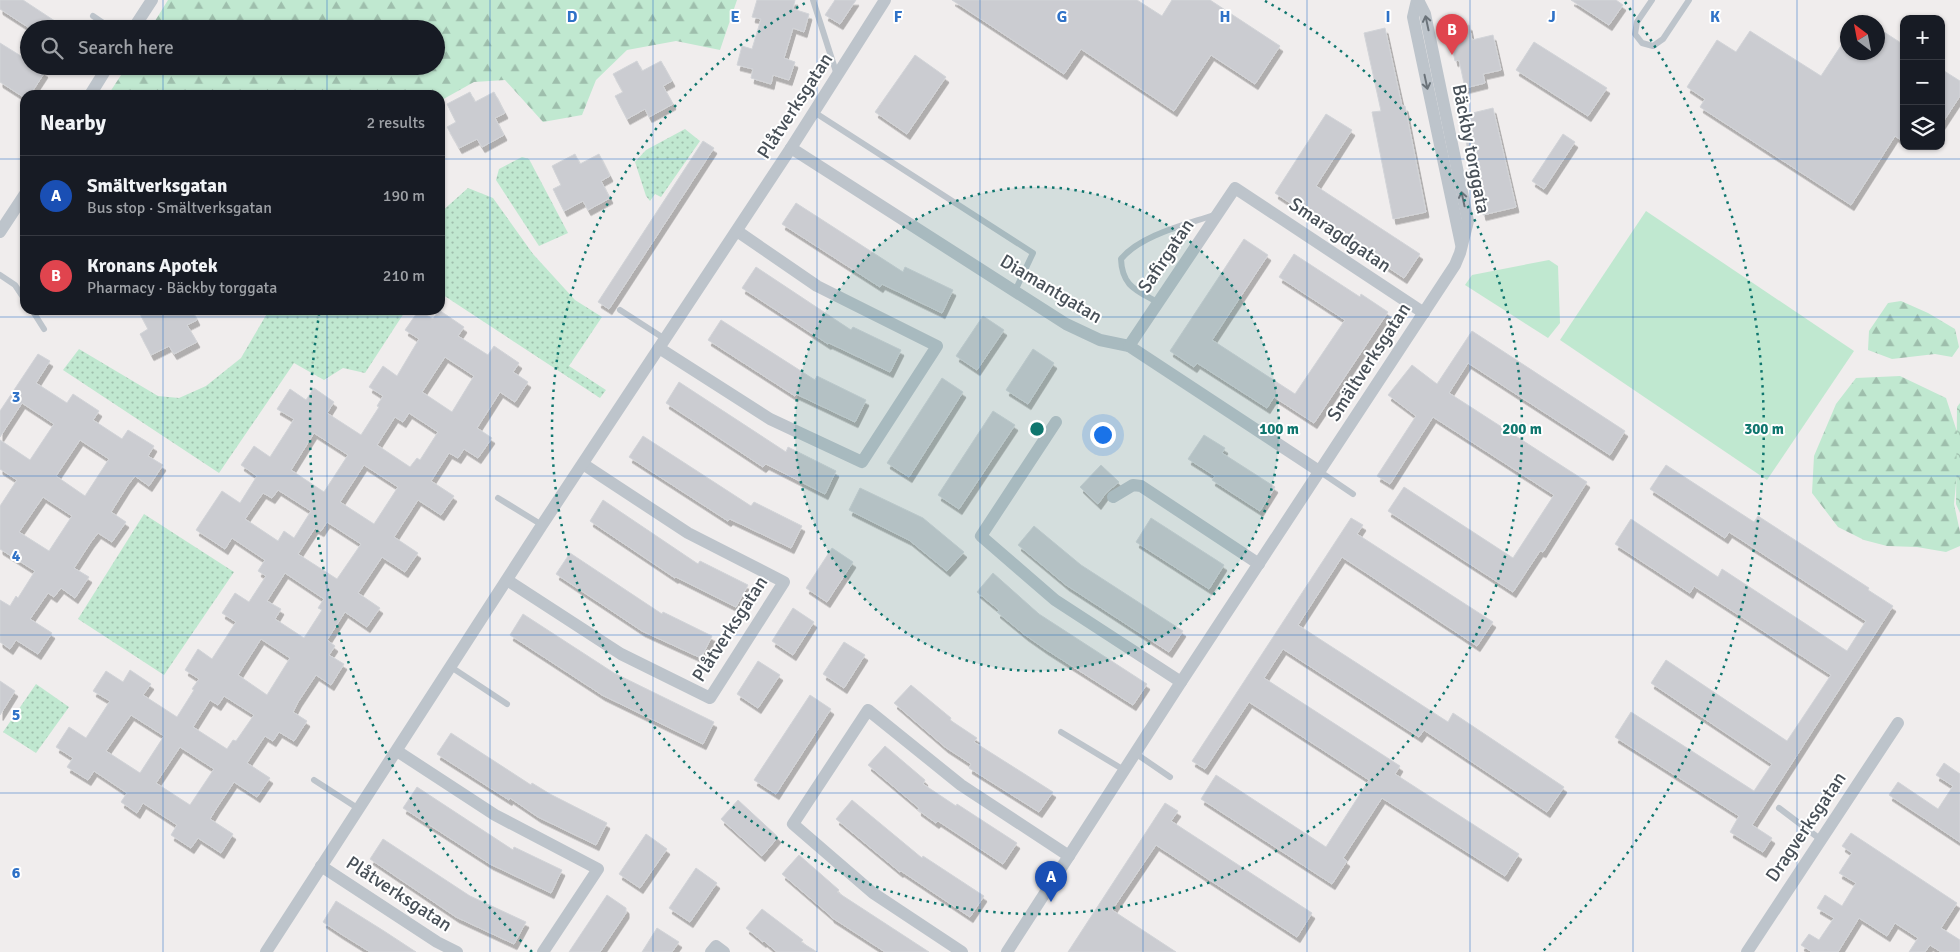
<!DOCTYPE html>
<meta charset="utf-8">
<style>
:root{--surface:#171b24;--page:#20242c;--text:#f1f3f6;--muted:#9ea1a6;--line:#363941;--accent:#8c9099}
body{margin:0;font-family:Signika,sans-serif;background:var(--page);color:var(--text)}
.controls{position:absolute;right:15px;top:15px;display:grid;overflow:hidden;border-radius:10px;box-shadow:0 1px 4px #0004}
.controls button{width:45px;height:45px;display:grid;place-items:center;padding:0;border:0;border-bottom:1px solid var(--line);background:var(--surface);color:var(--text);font:25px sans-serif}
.compass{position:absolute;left:1840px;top:15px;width:45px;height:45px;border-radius:50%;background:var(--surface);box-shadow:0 1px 4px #0004;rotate:328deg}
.you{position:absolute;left:1102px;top:434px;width:18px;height:18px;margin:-12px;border:4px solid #fff;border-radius:50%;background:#1a73e8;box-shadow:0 0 0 8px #1a73e833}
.badge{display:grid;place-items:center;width:32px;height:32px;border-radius:50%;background:var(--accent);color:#fff;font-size:16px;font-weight:700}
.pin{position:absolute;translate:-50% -41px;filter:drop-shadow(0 1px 2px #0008)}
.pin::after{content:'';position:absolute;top:26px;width:18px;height:15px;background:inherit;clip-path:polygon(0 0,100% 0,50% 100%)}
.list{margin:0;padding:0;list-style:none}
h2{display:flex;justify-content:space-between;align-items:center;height:65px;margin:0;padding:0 20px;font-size:21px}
h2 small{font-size:16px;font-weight:400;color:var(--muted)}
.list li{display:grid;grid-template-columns:32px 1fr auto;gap:15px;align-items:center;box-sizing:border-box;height:80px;padding:0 20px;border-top:1px solid var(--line)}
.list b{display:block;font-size:19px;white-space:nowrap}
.list p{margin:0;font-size:16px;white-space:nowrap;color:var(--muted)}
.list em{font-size:16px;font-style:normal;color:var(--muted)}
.icon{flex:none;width:28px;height:28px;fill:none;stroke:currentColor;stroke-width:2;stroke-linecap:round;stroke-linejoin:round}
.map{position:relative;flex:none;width:1960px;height:952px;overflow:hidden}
.search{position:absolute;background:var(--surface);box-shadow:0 1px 4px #0004;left:20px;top:20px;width:425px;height:55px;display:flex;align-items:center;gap:12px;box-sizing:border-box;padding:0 18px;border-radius:28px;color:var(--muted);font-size:19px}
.panel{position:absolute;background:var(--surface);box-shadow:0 1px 4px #0004;left:20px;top:90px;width:425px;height:225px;border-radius:15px}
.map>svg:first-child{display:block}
.grass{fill:url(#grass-dots)}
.forest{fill:url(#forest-firs)}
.park{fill:url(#park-crowns)}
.pitch{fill:#c0e8d0}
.building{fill:#cbccd1;stroke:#d2d4d8;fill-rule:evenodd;filter:url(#shadow)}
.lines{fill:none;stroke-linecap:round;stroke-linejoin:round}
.lane{stroke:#bdc4cb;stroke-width:6}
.street{stroke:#bdc4cb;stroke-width:12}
.oneway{stroke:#6b737a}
.grid{fill:none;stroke:#2f72c7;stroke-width:1;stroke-opacity:0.55}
.ring{fill:none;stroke:#0f766e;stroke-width:2.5;stroke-dasharray:2.5 5}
.labels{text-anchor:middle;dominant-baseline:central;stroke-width:4;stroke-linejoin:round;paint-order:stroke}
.street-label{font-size:19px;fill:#485058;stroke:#fff}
.grid-label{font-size:16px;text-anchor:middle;font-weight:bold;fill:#2f72c7;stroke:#fff;stroke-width:4;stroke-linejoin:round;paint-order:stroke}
.centre{fill:#0f766e;stroke:#fff;stroke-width:2.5}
.ring-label{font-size:15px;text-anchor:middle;font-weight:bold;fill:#0f766e;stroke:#fff;stroke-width:4;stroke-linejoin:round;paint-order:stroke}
</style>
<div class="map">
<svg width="1960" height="952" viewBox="0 0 1960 952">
<defs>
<pattern id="grass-dots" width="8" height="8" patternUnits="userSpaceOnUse" patternTransform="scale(1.25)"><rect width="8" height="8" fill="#c0e8d0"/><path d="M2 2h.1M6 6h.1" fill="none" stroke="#9ebeac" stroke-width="1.8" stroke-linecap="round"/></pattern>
<pattern id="forest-firs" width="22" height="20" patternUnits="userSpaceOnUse" patternTransform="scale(1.25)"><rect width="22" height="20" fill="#c0e8d0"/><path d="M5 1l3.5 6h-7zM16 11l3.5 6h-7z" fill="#9ebeac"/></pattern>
<pattern id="park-crowns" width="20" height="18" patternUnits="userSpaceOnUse" patternTransform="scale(1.25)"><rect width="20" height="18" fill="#c0e8d0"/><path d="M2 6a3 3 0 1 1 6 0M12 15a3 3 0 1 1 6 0" fill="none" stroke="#9ebeac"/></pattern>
<filter id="shadow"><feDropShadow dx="3" dy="5.5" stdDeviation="0" flood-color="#0004"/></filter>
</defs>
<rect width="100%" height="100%" fill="#f0eded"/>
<!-- grass -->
<g class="grass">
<path d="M685,129L700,141L661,197L655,194L650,201L646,196L635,162L646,150Z"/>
<path d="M522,157L529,159L568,233L539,246L496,180L499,169Z"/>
<path d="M468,188L493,198L533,254L575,300L602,317L569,366L606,390L600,398L440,293V213Z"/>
<path d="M269,310H406L365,373L343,368L324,380L294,363L219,473L63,370L79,349L158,396L179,398L206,386L241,358Z"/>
<path d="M144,514L234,572L164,675L78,619Z"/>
<path d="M36,684L69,707L36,753L3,732Z"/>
</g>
<!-- forest -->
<g class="forest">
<path d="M168,0H737L720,50L676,41L627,50L596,80L582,115L543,122L505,80L474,82L440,101V95H108L127,66H436V29H150Z"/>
<path d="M1901,301L1928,313L1955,329L1959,347L1952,357L1935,354L1892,359L1868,350L1869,331L1888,303Z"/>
<path d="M1900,376L1946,398L1960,441L1954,504L1960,532V546L1946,552L1917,547L1887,546L1864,540L1838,527L1812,493L1814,456L1836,404L1856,378Z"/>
</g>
<!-- park -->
<path class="park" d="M1960,403V513L1956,504L1957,407Z"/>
<!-- pitch -->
<g class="pitch">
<path d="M1646,211L1854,351L1767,480L1560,340Z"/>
<path d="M1549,260L1558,266L1560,323L1548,338L1465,285L1472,275Z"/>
</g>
<!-- building -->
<g class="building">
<path d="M0,0H23L67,29H31L0,9Z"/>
<path d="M757,0H795L793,9L809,14L804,32L793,28L784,58L795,62L789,80L773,75L771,84L751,78L753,69L737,65L742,46L752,49L761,19L752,17Z"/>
<path d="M835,0H856L840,24L825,15Z"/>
<path d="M952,0H1137L1162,16L1172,0H1210L1280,46L1255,84L1211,55L1174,111L1081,49L1064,74Z"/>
<path d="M1571,0H1616L1623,5L1609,25Z"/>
<path d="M1469,25L1472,40L1493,35L1501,70L1483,74L1485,83L1465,88L1459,60L1455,61L1448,30Z"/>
<path d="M1385,28L1402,106H1405L1426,212L1393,219L1372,112L1381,111L1364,33Z"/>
<path d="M1878,28L1904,45V142L1895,136L1851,205L1700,107L1705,99L1687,87L1717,40L1736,52L1750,31L1821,76L1848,35V52H1878Z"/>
<path d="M1534,42L1607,88L1588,116L1516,70Z"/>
<path d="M0,43L29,61V66H36L45,72L30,95H25V98L0,82Z"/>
<path d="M915,55L946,77L907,134L875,112Z"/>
<path d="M637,61L642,71L661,61L672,81L663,86L673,104L649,117L645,109L627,119L615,96L623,92L613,74Z"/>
<path d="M1941,69L1960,81V96L1941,125Z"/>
<path d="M470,92L475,102L494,92L505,113L495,118L504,135L482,147L477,139L459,148L447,127L456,122L447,104Z"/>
<path d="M1493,108L1516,207L1483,215L1460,116Z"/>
<path d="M1326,114L1352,130L1316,186L1420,254L1404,278L1275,193Z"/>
<path d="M1563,134L1575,142L1544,189L1532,181Z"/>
<path d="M703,141L714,148L609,309L598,302Z"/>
<path d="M575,154L580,164L599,154L610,176L601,181L610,198L588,210L583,201L564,211L553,189L561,185L552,166Z"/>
<path d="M796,203L903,272L905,267L953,290L942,313L882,284L880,287L782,224Z"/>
<path d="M1244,239L1268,255L1212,340L1295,394L1345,320L1279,277L1294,254L1360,297L1361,294L1388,312L1314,423L1274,397L1267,408L1197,363L1194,367L1170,351Z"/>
<path d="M756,267L851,330L853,327L901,350L890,372L829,343L828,344L742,288Z"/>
<path d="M138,310H192L197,320L187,325L197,342L174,354L169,346L151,355L140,334L148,329Z"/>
<path d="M419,310L433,319L439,310L464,327L458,336L488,355L494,346L519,363L513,372L528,382L515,402L500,392L477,428L492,438L478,458L464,449L458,458L449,453L431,481L454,496L441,515L418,500L394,537L418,553L405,572L382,557L358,593L380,608L367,627L345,612L327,640L335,646L329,655L344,664L331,685L316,675L298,702L293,712L307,721L294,741L279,732L273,741L265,736L247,763L270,778L257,797L234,782L216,809L210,819L233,834L221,853L198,838L191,848L171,835L177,825L143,803L137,813L121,802L127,793L94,771L88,780L67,767L73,758L56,747L69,727L86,738L110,701L93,691L106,671L123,682L130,670L151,684L143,695L177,717L194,690L192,689L199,679L185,670L198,649L212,659L236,622L222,613L235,593L249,602L266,576L258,571L265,560L232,538L225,549L196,530L222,491L240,503L257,476L241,465L254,446L270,457L288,429L294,419L277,409L290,389L306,400L314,388L334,402L327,413L361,435L379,407L377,406L383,396L369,387L383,366L397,376L419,339L405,330ZM445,357L474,376L452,412L422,392ZM409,413L438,432L420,460L417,458L410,467L377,445L395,417L403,422ZM314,433L348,455L324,492L291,470ZM364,465L398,487L374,524L340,502ZM278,490L311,511L294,538L284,531L278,541L245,519L263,493L272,498ZM327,522L361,544L337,579L298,554L315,528L321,531ZM285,573L324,599L318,608L322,610L304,638L275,619L281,609L267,601ZM261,639L290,658L267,695L238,675ZM224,696L254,715L236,741L233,740L227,749L193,727L210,700L218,705ZM131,715L164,736L140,773L106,751ZM180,747L214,769L190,805L156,783Z"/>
<path d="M983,316L1004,330L977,370L956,356Z"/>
<path d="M721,320L815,380L817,376L866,400L855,422L796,394L795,396L708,340Z"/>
<path d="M1472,331L1625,431L1610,455L1468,363L1449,393L1587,482L1543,552L1540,551L1513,592L1388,511L1404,487L1513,558L1554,495L1433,417L1390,484L1377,476L1416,416L1388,395L1412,365L1437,384Z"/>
<path d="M1033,349L1054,363L1028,404L1006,390Z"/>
<path d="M38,354L50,361L36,383L67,403L73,394L99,411L93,420L122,439L128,430L154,446L148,456L163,465L149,486L135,476L128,485L111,512L126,522L112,542L98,533L91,542L74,568L89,577L75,598L61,588L54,597L48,593L30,619L52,633L38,654L16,640L10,649L0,642V600L10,606L16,596L18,598L35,571L0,549V506L17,480L0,469V440L30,460L54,424L22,403L0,437V411ZM80,440L109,459L85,496L56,476ZM43,497L72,516L49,551L19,532Z"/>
<path d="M942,378L963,392L909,477L887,463Z"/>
<path d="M679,382L786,452L788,447L836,471L825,494L766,464L763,467L666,403Z"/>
<path d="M993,411L1015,425L959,509L938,495Z"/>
<path d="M1204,435L1225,448L1222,453L1275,487L1260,511L1212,480L1215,476L1188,459Z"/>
<path d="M643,436L751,506L754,502L802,526L791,548L730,519L728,521L629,457Z"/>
<path d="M1101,465L1119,482L1106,493L1098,504L1080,487Z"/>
<path d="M1666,465L1754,522L1758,516L1869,588L1868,590L1893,606L1752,825L1772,838L1763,852L1730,832L1739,816L1615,737L1631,712L1754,791L1772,764L1651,683L1666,660L1787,741L1831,675L1694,586L1690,593L1615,544L1631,519L1718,577L1722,569L1847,651L1866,621L1729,532L1725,538L1650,489Z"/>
<path d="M860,488L923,518L964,552L947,571L909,540L849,510Z"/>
<path d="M603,500L698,564L700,561L748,585L736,607L676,577L675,578L590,521Z"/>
<path d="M1151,518L1224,565L1209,589L1136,542Z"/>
<path d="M1351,518L1363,525L1357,534L1493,622L1477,646L1342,557L1298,625L1448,722L1453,713L1564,787L1547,812L1424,730L1419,737L1283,649L1264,678L1400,766L1395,774L1519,854L1505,876L1382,798L1343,858L1347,861L1332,884L1201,799L1216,775L1326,847L1369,780L1249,702L1205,769L1192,761Z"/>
<path d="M1034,526L1081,565L1183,631L1169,652L1066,585L1018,545Z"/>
<path d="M832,548L853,562L827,602L806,588Z"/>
<path d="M570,553L662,614L663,612L712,636L701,658L642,631L556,574Z"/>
<path d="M993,573L1039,614L1147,684L1133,705L1045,649L1025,635L997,612L999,610L977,592Z"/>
<path d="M793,608L814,622L793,655L772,641Z"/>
<path d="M523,614L614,673L714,722L703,744L602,695L510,635Z"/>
<path d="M844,642L865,655L844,688L823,674Z"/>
<path d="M758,661L780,675L758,708L737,694Z"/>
<path d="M0,681L15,691L0,715Z"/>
<path d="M911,685L951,718L950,720L977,738L974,742L1053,792L1039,812L969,768L971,764L945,747L894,703Z"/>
<path d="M810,695L831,709L776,794L754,780Z"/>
<path d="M451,733L531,785L532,783L550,794L607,823L596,845L538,817L510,798L509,800L437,754Z"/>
<path d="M885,746L925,780L923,784L956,806L957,804L1017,843L1003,864L938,821L936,823L918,810L919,808L868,765Z"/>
<path d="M1944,763L1960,774V842L1889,795L1898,782L1938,809L1953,786L1936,775Z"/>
<path d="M417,787L513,850L514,847L562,870L551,893L490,864L403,808Z"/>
<path d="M738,800L778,837L762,856L721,819Z"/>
<path d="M852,800L922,858L923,856L984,896L970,917L901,871L900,872L836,819Z"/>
<path d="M1165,803L1178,811L1171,821L1312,913L1297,937L1156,845L1112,910L1176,952H1068Z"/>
<path d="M1851,833L1957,903L1941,928L1960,940V952H1941L1930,945L1925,952H1909L1918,938L1895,923L1887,936L1859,918L1838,952H1812L1801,945L1809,934L1819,940L1834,918L1817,908L1825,895L1842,906L1856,883L1839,873L1852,853L1842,846Z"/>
<path d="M646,834L667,849L640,888L619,874Z"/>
<path d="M383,839L470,896L526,922L514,944L456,917L370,859Z"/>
<path d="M799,855L839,890L837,892L929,952H885L831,917V916L782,874Z"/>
<path d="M696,868L717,883L690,922L669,908Z"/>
<path d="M607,895L626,908V913L600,952H569Z"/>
<path d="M336,901L384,931L416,952H370L341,934L323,922Z"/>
<path d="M762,909L803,940L801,942L817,952H777L764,941L763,942L746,928Z"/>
<path d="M657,928L679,942L672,952H642Z"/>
</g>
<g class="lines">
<!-- lane -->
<g class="lane">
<path d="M813,0L837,75"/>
<path d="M1652,0L1637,22L1635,34L1642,43L1653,46L1663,39L1689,0"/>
<path d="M93,16L112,29"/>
<path d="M814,112L1033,253L1015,291"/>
<path d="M0,275L15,285L25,300"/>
<path d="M1157,302C1136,290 1122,286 1121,259C1141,235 1185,225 1214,215"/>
<path d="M32,310L44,329"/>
<path d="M620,310L665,339"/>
<path d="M1319,471L1353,494"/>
<path d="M498,498L542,525"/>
<path d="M451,667L507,704"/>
<path d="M1061,732L1124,770"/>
<path d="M1135,753L1170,777"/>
<path d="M314,780L359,809"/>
<path d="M1779,808L1820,839"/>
</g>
<!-- street -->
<g class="street">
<path d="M1417,0L1413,17L1461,244"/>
<path d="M133,29L152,0"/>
<path d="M90,95L108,66"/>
<path d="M791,148L1066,324L1100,340L1129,346L1319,471"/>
<path d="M0,232L25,194"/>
<path d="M1129,346L1235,188L1424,313"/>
<path d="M659,348L770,419L862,462L937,346L817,286L737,231"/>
<path d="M1056,422L981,536L1055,600L1181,682"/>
<path d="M1113,497L1133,485L1141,486L1259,564"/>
<path d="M507,580L621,654L710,698L784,582L688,533L583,464"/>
<path d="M397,751L495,815L598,869L543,952"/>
<path d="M321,866L437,942L457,952"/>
<path d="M266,952L542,525L791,148L885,0"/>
<path d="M711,952L716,946L724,952"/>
<path d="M962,952L873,893L793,824L868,710L961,785L1069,856"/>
<path d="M1007,952L1181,682L1455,265L1460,253L1468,221L1425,14L1418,0"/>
<path d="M1747,952L1898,723"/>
</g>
</g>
<!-- one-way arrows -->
<defs><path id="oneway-shaft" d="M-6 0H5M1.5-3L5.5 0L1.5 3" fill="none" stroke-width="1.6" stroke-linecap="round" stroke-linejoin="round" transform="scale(1.25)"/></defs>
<g class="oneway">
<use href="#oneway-shaft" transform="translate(1427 23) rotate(-102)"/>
<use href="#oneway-shaft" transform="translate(1426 82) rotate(78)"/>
<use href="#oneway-shaft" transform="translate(1463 199) rotate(-102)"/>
</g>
<!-- grid -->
<path class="grid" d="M163,0V29M327,0V29M490,0V952M653,0V952M817,0V952M980,0V952M1143,0V952M1307,0V952M1470,0V952M1633,0V952M1797,0V952M163,66V95M327,66V95M0,159H25M440,159H1960M163,310V952M327,310V952M0,317H1960M0,476H1960M0,635H1960M0,793H1960"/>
<!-- distance rings -->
<circle cx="1037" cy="429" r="242" fill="#0f766e" fill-opacity=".12"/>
<g class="ring">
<circle cx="1037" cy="429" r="242"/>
<path d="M1265 1A485 485 0 1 1 809 1"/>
<path d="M532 952A727 727 0 0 1 319 315M1625 2A727 727 0 0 1 1542 952"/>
</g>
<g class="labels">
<!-- street labels -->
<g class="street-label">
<text transform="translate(795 106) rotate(-57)">Plåtverksgatan</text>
<text transform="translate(1471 149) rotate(79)">Bäckby torggata</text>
<text transform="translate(1340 235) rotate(34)">Smaragdgatan</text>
<text transform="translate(1166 256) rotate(-56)">Safirgatan</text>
<text transform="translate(1051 289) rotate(31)">Diamantgatan</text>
<text transform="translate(1369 362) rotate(-57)">Smältverksgatan</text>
<text transform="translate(730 629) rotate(-57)">Plåtverksgatan</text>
<text transform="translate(1806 827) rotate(-56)">Dragverksgatan</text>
<text transform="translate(399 894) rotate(33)">Plåtverksgatan</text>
</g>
</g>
<g class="grid-label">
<text x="572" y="22">D</text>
<text x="735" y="22">E</text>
<text x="898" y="22">F</text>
<text x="1062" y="22">G</text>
<text x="1225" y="22">H</text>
<text x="1388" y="22">I</text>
<text x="1552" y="22">J</text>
<text x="1715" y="22">K</text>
<text x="16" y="402">3</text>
<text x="16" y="561">4</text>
<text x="16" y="720">5</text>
<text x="16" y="878">6</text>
</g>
<circle cx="1037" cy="429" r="8" class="centre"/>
<g class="ring-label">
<text x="1279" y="434">100 m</text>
<text x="1522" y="434">200 m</text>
<text x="1764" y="434">300 m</text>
</g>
</svg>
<div class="controls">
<button>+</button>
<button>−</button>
<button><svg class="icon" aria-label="layers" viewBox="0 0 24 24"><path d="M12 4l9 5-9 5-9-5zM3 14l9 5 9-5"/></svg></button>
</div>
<svg class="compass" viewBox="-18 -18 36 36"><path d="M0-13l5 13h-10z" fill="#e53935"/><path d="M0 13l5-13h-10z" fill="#9ea1a6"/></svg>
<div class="you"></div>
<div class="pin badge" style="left:1051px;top:902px;background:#1a4fb4">A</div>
<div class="pin badge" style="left:1452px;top:55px;background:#e0444e">B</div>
<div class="search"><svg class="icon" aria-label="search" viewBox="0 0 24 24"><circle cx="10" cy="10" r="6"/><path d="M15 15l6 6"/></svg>Search here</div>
<section class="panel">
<h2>Nearby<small>2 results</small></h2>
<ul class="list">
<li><span class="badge" style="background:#1a4fb4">A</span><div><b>Smältverksgatan</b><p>Bus stop · Smältverksgatan</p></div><em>190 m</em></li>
<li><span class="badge" style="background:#e0444e">B</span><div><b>Kronans Apotek</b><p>Pharmacy · Bäckby torggata</p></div><em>210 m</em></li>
</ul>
</section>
</div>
